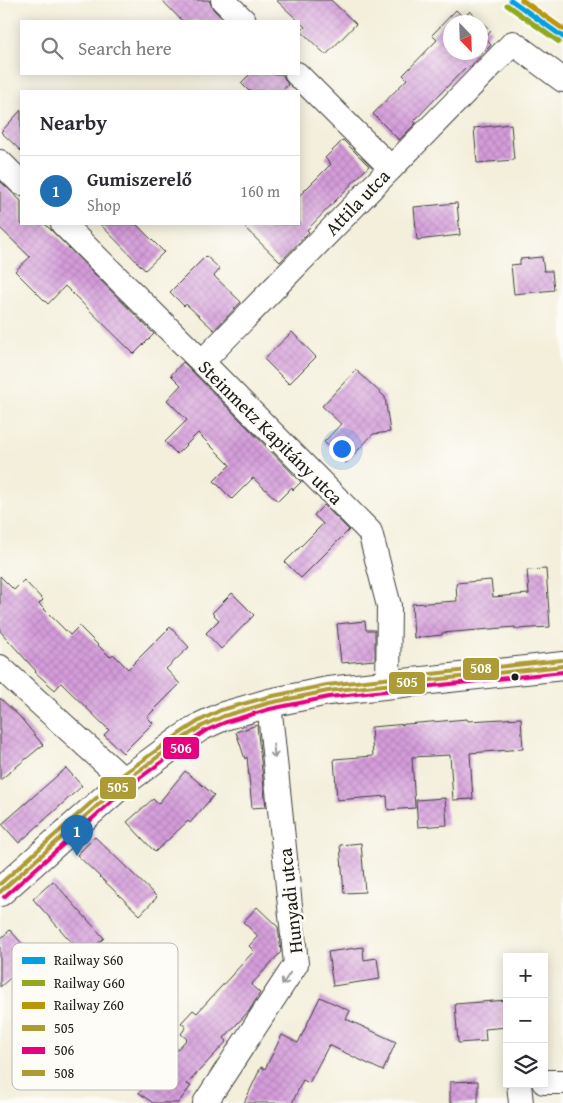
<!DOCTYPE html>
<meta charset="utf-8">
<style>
:root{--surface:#fff;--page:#f7f7f7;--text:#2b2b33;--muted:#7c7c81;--line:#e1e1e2;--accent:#1f6fb2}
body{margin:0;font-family:"Gentium Book Plus",serif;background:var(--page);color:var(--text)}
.controls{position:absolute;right:15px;bottom:15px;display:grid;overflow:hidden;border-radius:0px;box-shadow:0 2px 12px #0003}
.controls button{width:45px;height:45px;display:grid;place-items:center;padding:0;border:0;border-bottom:1px solid var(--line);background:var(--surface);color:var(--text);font:25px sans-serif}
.compass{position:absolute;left:443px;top:15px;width:45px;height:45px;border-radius:50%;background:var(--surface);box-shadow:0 2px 12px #0003;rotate:157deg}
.you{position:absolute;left:341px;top:448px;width:18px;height:18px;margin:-12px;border:4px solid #fff;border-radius:50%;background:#1a73e8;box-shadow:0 0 0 8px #1a73e833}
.badge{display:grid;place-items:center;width:32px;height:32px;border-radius:50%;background:var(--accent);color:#fff;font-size:16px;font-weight:700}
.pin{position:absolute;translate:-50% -41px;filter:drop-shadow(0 1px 2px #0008)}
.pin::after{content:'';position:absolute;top:26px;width:18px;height:15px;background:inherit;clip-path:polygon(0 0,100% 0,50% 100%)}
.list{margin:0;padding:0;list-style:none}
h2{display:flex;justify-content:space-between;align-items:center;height:65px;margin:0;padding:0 20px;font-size:21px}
h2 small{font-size:16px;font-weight:400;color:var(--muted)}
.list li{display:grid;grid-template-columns:32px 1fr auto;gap:15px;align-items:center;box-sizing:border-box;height:70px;padding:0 20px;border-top:1px solid var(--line)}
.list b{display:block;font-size:19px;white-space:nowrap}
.list p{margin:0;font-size:16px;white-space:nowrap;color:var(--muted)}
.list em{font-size:16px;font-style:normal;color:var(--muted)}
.icon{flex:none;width:28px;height:28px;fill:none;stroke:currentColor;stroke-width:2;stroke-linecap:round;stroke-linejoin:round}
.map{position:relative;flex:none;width:563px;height:1103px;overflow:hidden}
.search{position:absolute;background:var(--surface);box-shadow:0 2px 12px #0003;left:20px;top:20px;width:280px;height:55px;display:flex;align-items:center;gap:12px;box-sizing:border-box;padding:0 18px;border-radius:0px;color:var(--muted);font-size:19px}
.panel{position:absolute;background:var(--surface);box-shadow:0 2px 12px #0003;left:20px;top:90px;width:280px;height:135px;border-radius:0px}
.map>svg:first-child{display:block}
.building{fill:url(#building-cross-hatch);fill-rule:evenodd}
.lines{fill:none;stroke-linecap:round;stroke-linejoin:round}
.minor-casing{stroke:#3c3c39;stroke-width:26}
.major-casing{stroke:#3c3c39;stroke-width:30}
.minor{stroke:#fff;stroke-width:24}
.major{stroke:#fff;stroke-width:28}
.bus-1-casing{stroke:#fdfcf7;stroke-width:8}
.bus-2-casing{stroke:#fdfcf7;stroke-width:8}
.bus-3-casing{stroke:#fdfcf7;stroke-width:8}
.bus-1{stroke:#ad9c35;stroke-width:4}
.bus-2{stroke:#e5007d;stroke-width:4}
.bus-3{stroke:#ad9c35;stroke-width:4}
.rail-1-casing{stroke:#fdfcf7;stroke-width:9}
.rail-2-casing{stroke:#fdfcf7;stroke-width:9}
.rail-3-casing{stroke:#fdfcf7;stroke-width:9}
.rail-1{stroke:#00a0e3;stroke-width:5}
.rail-2{stroke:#92a81e;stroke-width:5}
.rail-3{stroke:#ba9708;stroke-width:5}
.oneway{stroke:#999}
.bus-dot{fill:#1c1c1c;stroke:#fdfcf7;stroke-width:2}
.labels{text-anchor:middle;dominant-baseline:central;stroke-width:5;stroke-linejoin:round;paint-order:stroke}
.street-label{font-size:19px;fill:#1c1c1c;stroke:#fdfcf7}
.key{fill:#fdfcf7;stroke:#bab9b5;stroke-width:1}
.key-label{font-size:14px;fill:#1c1c1c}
.line-badge{stroke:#fdfcf7;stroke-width:2}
.badge-label{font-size:14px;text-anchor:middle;font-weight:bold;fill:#fff}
</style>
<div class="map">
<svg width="563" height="1103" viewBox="0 0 563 1103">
<defs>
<pattern id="building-cross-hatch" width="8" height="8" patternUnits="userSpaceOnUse" patternTransform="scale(1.25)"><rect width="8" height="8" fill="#d49cda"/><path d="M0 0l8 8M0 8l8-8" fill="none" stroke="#b586ba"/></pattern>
</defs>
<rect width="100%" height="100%" fill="#fdfcf7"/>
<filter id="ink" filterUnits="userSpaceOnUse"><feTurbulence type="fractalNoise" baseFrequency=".02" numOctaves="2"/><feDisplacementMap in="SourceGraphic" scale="10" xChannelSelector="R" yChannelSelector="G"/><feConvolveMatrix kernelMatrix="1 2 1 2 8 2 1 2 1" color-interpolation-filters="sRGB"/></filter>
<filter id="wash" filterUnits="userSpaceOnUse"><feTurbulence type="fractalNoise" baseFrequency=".0096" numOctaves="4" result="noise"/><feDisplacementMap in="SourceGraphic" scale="20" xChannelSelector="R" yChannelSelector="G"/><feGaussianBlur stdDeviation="1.12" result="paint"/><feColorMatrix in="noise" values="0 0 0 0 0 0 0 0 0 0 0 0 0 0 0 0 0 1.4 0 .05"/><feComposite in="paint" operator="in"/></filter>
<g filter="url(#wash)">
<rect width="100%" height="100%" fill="#f3efdb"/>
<g id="blocks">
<!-- building -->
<g class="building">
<path d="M162,0H209L213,9L225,21H182Z"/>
<path d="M276,0H331L356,24L326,55L301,31L305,27Z"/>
<path d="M456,10L464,18L470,11L491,31L485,38L491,45L467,70L465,68L414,121L416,123L399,140L373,114L407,79L403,75L437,40L432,35ZM450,22H480V52H450Z"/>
<path d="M250,74H282L288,85L281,91H249L241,83Z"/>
<path d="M21,110V151L1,132Z"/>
<path d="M511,124L514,160L477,163L474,128Z"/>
<path d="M343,140L369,166L307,230L309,232L280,262L241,224H299V196L331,164L325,158Z"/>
<path d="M0,181L21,201V224H45L154,334L134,354L65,286L48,304L15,271L30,257L0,228Z"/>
<path d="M457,203L460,235L417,240L414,207Z"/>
<path d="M100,224H136L164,252L145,270Z"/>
<path d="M206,256L220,269L214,276L241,302L214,330L186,304L184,306L170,292Z"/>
<path d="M542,257L544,271H552L554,290L514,294L511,265L520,264V259Z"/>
<path d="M292,332L316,357L289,384L264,359Z"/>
<path d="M183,362L301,482L293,490L292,487L278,501L253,478L232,499L214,481L230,465L198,433L177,454L165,442L187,420L167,400L181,385L171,375Z"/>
<path d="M356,370L385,397L390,432L373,434L346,463L324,442L341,424L322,406Z"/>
<path d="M324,505L349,530L301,578L285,562L323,524L314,515Z"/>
<path d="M546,569L550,627L515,629V627L442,633V635L414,638L412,604L457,601L456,583L491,580L493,597L529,594L527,570Z"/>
<path d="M0,576L14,590L24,580L43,600L39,604L70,635L79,626L110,657L113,654L128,669L170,627L189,647L166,669L180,684L147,717L153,723L123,753L104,735L109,730L61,683L55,690L35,672L36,671L0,631Z"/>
<path d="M232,593L254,615L221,649L206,633L219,620L212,613Z"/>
<path d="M365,621L366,630H375V660L341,663L337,624Z"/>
<path d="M0,698L20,717L43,745L0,780Z"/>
<path d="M521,718L523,749L470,753L473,799L453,800L450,755L412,757L415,808L388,810L387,796L337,800L334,759L373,756L371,727L467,719L468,721Z"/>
<path d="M257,725L266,807L252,808L247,757L245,759L236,732Z"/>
<path d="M66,768L82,786L19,843L2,824Z"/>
<path d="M185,771L214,795L190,823L188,821L155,852L127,822L153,799L158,804Z"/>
<path d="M445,798L447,825L418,827L416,800Z"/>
<path d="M95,837L157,897L140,915L77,855Z"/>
<path d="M361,843L365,892L344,893L340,845Z"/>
<path d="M53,881L104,938L84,956L33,899Z"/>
<path d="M257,907L278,927L281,952L251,985L260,993L249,1011L224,1038L227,1041L187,1084L191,1086L178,1103H153L139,1093L162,1064L163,1065L187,1039L181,1034L186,1027L181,1023L193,1010L197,1013L254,951L249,946L258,936L243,922Z"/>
<path d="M10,930L34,957L0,987V939Z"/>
<path d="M363,947L364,960L377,958L380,979L333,986L328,952Z"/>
<path d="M320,997L350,1011L346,1019L396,1042L383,1071L329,1045L309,1083L303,1080L292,1103H244L261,1067L265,1069L282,1035L298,1043Z"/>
<path d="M507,1000V1027L485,1029L486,1041L458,1043L455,1004Z"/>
<path d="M478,1081V1103H450V1082Z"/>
</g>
</g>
</g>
<g filter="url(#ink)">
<use href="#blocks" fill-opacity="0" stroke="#3c3c39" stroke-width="1"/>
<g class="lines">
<defs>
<g id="minor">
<path d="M223,0L244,21"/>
<path d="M297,74L391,168"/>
<path d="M0,162L21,183"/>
<path d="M63,224L202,362L370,532L389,606L388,684"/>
<path d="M202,362L513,43L563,80"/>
<path d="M0,667L125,781"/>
<path d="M544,1082H563"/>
<path d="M519,1084L521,1103"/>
<path d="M205,1103L296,964L269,703"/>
</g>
<path id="major" d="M0,892L125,781L182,739L202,726L224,716L269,703L328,691L563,666"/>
</defs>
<!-- minor casing -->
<use href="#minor" class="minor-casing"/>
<!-- major casing -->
<use href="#major" class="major-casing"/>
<!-- minor -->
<use href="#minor" class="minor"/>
<!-- major -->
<use href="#major" class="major"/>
<defs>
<path id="bus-1" d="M0,892L125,781L182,739L202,726L224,716L269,703L328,691L563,666"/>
<path id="bus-2" d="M4,897L129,786L186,744L205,731L226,722L270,709L329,697L563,672"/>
<path id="bus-3" d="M0,884L121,776L179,734L199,721L221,710L268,697L327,685L562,660"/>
</defs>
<!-- bus-1 casing -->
<use href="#bus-1" class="bus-1-casing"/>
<!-- bus-2 casing -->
<use href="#bus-2" class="bus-2-casing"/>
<!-- bus-3 casing -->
<use href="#bus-3" class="bus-3-casing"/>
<!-- bus-1 -->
<use href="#bus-1" class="bus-1"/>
<!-- bus-2 -->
<use href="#bus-2" class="bus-2"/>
<!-- bus-3 -->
<use href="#bus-3" class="bus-3"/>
<defs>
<path id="rail-1" d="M511,0L563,37"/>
<path id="rail-2" d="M507,5L559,42"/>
<path id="rail-3" d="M522,0L563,29"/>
</defs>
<!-- rail-1 casing -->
<use href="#rail-1" class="rail-1-casing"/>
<!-- rail-2 casing -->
<use href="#rail-2" class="rail-2-casing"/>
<!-- rail-3 casing -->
<use href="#rail-3" class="rail-3-casing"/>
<!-- rail-1 -->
<use href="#rail-1" class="rail-1"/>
<!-- rail-2 -->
<use href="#rail-2" class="rail-2"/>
<!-- rail-3 -->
<use href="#rail-3" class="rail-3"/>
</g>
<!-- one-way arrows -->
<defs><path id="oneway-shaft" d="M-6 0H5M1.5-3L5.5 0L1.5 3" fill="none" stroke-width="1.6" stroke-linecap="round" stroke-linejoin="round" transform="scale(1.25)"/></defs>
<g class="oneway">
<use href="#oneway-shaft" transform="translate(274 751) rotate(84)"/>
<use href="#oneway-shaft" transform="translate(286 979) rotate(123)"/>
</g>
</g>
<!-- markers -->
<circle class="bus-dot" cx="515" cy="677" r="4.5"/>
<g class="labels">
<!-- street labels -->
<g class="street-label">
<text transform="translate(357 202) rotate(-46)">Attila utca</text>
<text transform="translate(271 432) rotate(45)">Steinmetz Kapitány utca</text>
<text transform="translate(290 901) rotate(-96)">Hunyadi utca</text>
</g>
</g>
<!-- legend -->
<rect x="12" y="943" width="166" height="147" rx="8" class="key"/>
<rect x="22" y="957" width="23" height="7" fill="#00a0e3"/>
<rect x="22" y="980" width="23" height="6" fill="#92a81e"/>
<rect x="22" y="1002" width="23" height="7" fill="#ba9708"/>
<rect x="22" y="1025" width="23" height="6" fill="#ad9c35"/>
<rect x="22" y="1047" width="23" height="7" fill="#e5007d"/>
<rect x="22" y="1070" width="23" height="6" fill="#ad9c35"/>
<g class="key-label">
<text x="54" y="965">Railway S60</text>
<text x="54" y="988">Railway G60</text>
<text x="54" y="1010">Railway Z60</text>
<text x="54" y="1033">505</text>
<text x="54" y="1055">506</text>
<text x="54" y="1078">508</text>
</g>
<g class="line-badge">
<rect x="462" y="657" width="38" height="24" rx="5" fill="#ad9c35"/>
<rect x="388" y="671" width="38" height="24" rx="5" fill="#ad9c35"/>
<rect x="162" y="736" width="38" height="24" rx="5" fill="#e5007d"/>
<rect x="99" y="776" width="38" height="24" rx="5" fill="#ad9c35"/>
</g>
<g class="badge-label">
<text x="481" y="673">508</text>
<text x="407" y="687">505</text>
<text x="181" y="753">506</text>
<text x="118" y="792">505</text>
</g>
</svg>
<div class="controls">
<button>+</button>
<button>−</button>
<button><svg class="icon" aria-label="layers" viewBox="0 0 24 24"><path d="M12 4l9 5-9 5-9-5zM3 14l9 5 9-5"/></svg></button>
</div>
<svg class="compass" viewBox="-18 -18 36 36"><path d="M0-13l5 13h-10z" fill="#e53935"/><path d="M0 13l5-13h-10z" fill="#7c7c81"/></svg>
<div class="you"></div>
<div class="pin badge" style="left:77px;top:856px">1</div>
<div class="search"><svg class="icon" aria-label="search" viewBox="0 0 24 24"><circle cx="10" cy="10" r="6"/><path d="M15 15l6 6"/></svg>Search here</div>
<section class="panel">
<h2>Nearby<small></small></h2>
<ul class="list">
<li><span class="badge">1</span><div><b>Gumiszerelő</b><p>Shop</p></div><em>160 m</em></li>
</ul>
</section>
</div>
